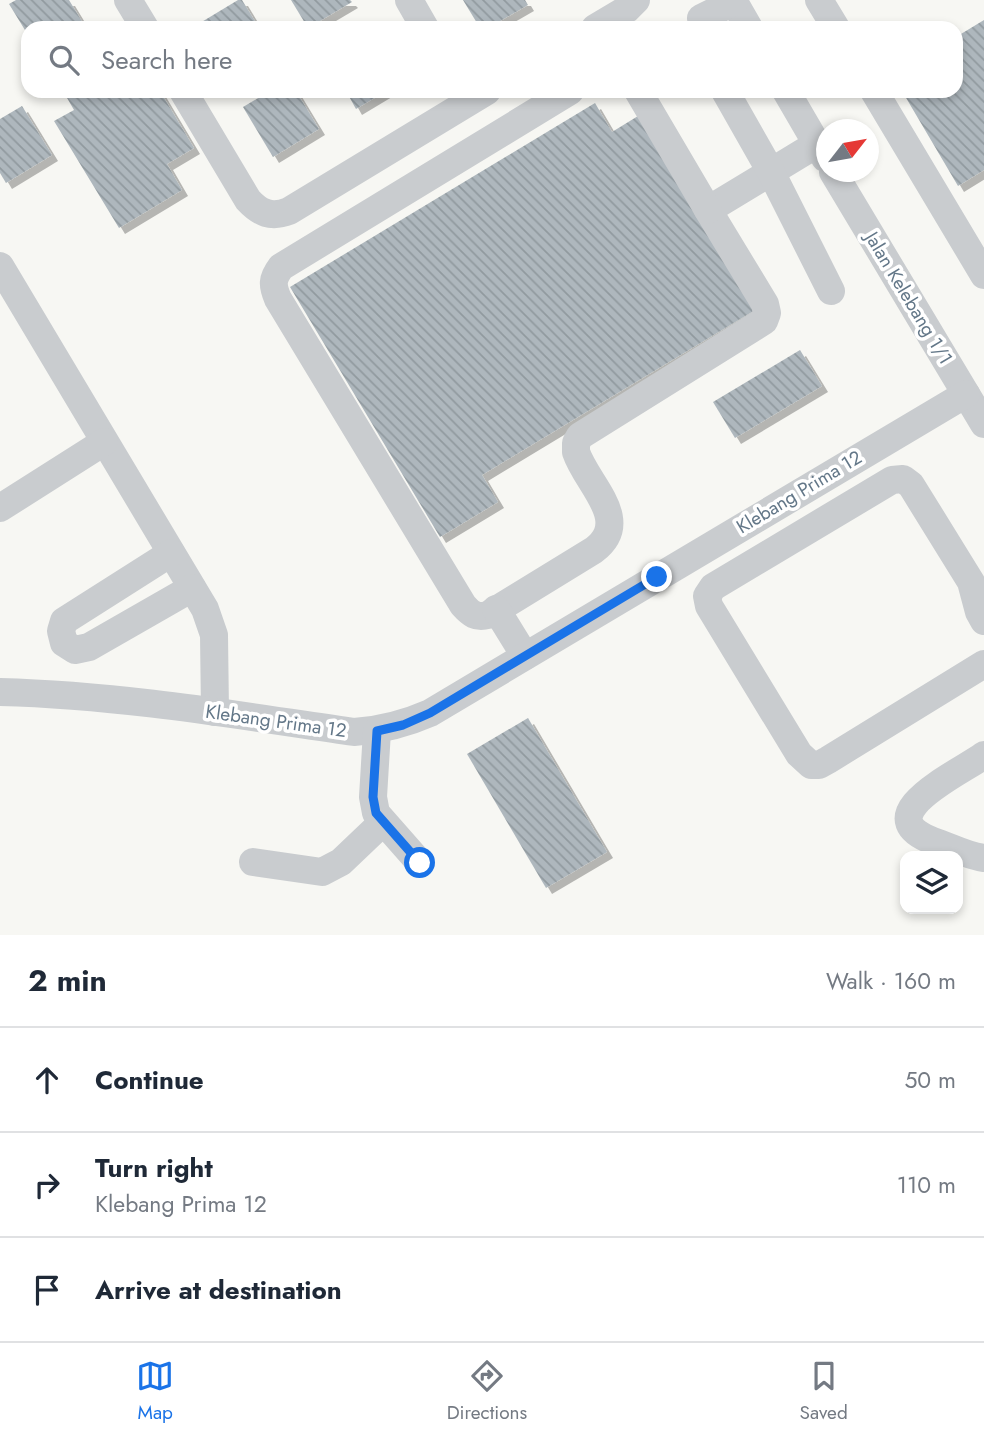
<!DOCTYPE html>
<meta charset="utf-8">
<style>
:root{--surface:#fff;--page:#f2f2f3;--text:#1f2937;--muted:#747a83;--line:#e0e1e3;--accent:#1a73e8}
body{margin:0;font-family:Jost,sans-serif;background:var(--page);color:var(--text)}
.controls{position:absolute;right:21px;bottom:21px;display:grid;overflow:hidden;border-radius:14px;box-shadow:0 4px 10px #0003}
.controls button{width:63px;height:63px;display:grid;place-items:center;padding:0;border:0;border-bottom:2px solid var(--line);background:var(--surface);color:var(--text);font:35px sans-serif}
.compass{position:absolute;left:816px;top:119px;width:63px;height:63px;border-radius:50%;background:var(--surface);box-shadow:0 4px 10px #0003;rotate:59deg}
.stop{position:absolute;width:21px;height:21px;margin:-16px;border:5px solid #1a73e8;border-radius:50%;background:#fff}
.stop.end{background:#1a73e8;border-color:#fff;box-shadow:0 2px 7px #0008}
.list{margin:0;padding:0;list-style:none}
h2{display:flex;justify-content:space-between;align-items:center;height:91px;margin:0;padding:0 28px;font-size:30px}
h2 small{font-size:23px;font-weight:400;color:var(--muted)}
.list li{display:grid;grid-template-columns:46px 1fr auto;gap:21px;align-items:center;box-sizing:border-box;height:105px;padding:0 28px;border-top:2px solid var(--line)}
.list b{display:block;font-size:26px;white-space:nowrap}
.list p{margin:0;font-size:23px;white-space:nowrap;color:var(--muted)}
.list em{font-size:23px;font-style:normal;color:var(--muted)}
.icon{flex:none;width:38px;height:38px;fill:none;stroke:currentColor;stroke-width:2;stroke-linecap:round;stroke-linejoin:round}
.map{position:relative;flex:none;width:984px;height:935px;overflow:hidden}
.search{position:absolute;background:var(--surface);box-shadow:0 4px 10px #0003;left:21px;right:21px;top:21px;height:77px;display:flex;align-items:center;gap:18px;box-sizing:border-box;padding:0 24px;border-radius:21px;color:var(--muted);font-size:26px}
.sheet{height:406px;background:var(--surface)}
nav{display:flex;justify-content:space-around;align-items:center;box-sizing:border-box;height:98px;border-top:2px solid var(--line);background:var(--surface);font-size:19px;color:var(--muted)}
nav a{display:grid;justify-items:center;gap:4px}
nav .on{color:var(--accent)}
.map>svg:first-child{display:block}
.building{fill:url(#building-back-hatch);filter:url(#shadow)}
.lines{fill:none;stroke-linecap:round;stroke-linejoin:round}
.minor{stroke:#c9cccf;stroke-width:28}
.route{stroke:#1a73e8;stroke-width:9}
.labels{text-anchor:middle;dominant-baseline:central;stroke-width:7;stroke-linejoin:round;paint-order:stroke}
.street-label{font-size:19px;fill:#637788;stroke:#fff}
</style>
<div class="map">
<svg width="984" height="935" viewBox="0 0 984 935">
<defs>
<pattern id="building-back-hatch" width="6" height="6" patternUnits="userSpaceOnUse" patternTransform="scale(1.75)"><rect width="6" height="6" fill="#aeb7bd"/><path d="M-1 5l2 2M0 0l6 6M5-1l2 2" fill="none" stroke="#919a9f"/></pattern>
<filter id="shadow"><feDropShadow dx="6" dy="6" stdDeviation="0" flood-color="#0004"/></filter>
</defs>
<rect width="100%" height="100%" fill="#f7f7f3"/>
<!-- building -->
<g class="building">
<path d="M16,0H69L86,28H28V35L9,4Z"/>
<path d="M238,0H242L259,28H196L195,26Z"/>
<path d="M291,0H350L352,2L308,28Z"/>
<path d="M463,0H525L528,5L488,28H480Z"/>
<path d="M984,20V170L958,186L902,91H956V37Z"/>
<path d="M63,91H160L194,148L167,164L182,190L119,228L54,121L74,110Z"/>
<path d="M270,91H296L319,129L273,157L243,107Z"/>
<path d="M346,91H386L356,109Z"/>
<path d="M595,103L612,132L638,116L755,310L482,475L498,502L440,537L290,287Z"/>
<path d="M22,106L52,155L6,183L0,173V119Z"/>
<path d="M800,350L822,386L735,438L713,402Z"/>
<path d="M528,718L607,852L546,888L467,754Z"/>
</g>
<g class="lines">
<!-- minor -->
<g class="minor">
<path d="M128,0L145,28"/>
<path d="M409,0L425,28"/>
<path d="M733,0L749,28"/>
<path d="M819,0L836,28"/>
<path d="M595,28L627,9L636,0"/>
<path d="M703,28L701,18L734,2"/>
<path d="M183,91L248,200C260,213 271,218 289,211L487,91"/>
<path d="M570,91L281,267C272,279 272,285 278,299L463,605C471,614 476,618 488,615L594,550C633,520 587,485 576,452V443L580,436L764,321L767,313L765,304L708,210L817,144"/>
<path d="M638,91L708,210"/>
<path d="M725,91L771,172L831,291"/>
<path d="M786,91L825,158"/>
<path d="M874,91L984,275"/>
<path d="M833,172L984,424"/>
<path d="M0,266L205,609L214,635L215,712"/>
<path d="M0,508L104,442"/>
<path d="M171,553L64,621L61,631L64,643L75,650L89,647L192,588"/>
<path d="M496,609L525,656"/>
<path d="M984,621L979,612L971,582L911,485L903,479L892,480L713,587L707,596L709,606L799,754L811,765H819L828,760L984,664"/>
<path d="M0,692C119,695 237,715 354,732C382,730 405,724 430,713L966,394"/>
<path d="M377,731L373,797L376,813L420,863"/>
<path d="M984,755C964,771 863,815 933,841C949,846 967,856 984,858"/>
<path d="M253,862L322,872L341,862L383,822"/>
</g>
</g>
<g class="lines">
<!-- route -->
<path class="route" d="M420,863L376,813L373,797L377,731L403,725L430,713L657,577"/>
</g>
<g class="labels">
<!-- street labels -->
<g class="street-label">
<text transform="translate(909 298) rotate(59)">Jalan Kelebang 1/1</text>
<text transform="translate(799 492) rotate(-31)">Klebang Prima 12</text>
<text transform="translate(276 721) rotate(8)">Klebang Prima 12</text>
</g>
</g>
</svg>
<div class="controls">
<button><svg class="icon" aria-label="layers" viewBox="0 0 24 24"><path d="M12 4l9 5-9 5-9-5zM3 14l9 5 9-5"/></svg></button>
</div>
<svg class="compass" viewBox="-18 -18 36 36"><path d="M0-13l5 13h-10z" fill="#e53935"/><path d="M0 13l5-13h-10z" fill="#747a83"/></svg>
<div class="stop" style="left:420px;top:863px"></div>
<div class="stop end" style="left:657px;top:577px"></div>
<div class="search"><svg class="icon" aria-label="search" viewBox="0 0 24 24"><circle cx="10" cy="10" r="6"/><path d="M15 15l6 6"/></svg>Search here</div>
</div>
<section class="sheet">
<h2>2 min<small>Walk · 160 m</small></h2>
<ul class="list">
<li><svg class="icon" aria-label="ahead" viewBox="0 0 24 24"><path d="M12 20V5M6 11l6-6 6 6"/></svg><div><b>Continue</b></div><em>50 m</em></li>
<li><svg class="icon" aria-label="right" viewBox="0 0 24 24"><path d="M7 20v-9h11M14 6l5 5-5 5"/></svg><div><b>Turn right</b><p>Klebang Prima 12</p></div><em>110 m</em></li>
<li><svg class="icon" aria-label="arrive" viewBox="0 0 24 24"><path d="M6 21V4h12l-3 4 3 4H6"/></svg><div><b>Arrive at destination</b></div></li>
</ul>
</section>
<nav>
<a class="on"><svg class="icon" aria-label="map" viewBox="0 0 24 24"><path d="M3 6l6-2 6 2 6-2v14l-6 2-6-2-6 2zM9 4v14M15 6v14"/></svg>Map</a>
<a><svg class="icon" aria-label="directions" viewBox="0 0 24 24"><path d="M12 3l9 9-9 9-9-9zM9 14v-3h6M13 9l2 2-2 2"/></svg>Directions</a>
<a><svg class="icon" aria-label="saved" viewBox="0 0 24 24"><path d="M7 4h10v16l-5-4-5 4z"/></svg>Saved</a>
</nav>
